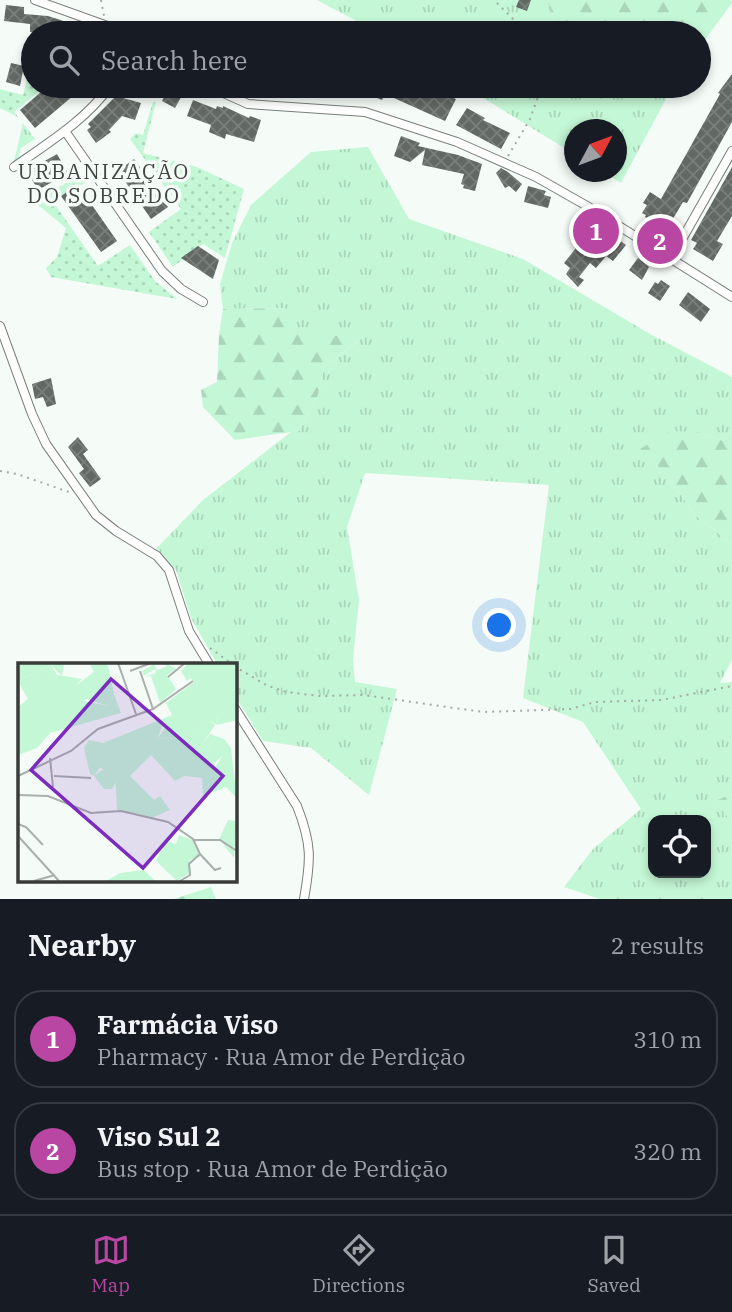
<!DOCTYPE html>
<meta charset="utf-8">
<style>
:root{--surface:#171b24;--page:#20242c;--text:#f1f3f6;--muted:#9ea1a6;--line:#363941;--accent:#b846a2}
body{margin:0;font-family:"IBM Plex Serif",serif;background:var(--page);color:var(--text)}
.controls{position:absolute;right:21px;bottom:21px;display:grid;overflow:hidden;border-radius:14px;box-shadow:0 4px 10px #0003}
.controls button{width:63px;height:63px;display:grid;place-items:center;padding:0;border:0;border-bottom:2px solid var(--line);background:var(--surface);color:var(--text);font:35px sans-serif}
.compass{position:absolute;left:564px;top:119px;width:63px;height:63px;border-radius:50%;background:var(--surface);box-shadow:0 4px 10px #0003;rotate:49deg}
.you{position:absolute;left:500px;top:626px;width:24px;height:24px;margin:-18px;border:5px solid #fff;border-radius:50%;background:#1a73e8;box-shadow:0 0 0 10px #1a73e833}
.badge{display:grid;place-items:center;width:46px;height:46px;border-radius:50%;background:var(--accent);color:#fff;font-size:23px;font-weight:700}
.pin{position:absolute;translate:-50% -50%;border:4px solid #fff;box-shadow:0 2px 7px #0006}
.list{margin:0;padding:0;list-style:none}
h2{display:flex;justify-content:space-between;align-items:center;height:91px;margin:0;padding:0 28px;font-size:30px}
h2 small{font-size:23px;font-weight:400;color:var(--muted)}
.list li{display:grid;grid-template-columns:46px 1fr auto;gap:21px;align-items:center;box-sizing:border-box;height:98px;margin:0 14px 14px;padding:0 14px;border:2px solid var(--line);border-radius:28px}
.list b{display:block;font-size:26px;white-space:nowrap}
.list p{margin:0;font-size:23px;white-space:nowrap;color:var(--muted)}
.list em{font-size:23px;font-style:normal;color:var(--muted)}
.icon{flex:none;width:38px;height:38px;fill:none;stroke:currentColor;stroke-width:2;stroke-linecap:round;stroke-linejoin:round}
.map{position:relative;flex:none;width:732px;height:899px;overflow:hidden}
.search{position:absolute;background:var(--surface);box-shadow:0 4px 10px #0003;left:21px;right:21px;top:21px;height:77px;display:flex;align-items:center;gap:18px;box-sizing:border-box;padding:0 24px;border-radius:38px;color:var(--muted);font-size:26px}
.sheet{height:315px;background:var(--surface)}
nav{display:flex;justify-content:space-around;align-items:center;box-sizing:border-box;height:98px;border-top:2px solid var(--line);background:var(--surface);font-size:19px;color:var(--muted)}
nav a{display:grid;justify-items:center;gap:4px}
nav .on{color:var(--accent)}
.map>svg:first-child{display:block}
.grass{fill:url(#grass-tufts);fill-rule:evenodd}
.forest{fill:url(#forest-firs)}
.garden{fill:url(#garden-dots)}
.building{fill:url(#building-cross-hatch)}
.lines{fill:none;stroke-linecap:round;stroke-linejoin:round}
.minor-casing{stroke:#797f7b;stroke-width:10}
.path{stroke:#a4aaa6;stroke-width:2;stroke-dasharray:2 5;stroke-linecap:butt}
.minor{stroke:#fff;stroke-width:8}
.labels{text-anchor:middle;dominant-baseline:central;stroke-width:7;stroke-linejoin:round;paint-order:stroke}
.neighbourhood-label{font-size:21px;letter-spacing:2px;fill:#404542;stroke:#f5fcf7}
.inset-road{fill:none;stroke:#a9afab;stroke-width:2}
.view{fill:#7b2cbf;fill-opacity:0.15;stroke:#7b2cbf;stroke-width:3.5}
.inset-edge{fill:none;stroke:#383b39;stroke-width:3.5}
</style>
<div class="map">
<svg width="732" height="899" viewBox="0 0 732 899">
<defs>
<pattern id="grass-tufts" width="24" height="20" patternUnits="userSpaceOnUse" patternTransform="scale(1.75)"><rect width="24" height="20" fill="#c4f7d5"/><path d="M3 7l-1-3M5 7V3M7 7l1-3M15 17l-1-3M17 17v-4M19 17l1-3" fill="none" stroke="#a9d5b8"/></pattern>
<pattern id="forest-firs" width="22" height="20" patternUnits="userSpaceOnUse" patternTransform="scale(1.75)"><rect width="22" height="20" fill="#c4f7d5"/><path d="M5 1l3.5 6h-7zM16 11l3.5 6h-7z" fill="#a9d5b8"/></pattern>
<pattern id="garden-dots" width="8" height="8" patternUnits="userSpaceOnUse" patternTransform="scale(1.75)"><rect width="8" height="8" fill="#c4f7d5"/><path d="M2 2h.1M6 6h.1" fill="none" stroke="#a9d5b8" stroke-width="1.8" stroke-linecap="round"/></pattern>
<pattern id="building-cross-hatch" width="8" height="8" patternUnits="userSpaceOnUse" patternTransform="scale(1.75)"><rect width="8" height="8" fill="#626864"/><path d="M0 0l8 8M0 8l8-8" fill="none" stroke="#7a7f7c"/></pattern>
</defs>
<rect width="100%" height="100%" fill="#f5fcf7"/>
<!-- grass -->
<g class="grass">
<path d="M317,0H547L560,33H379Z"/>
<path d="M464,86H576L601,99L631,86H673L621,183L603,172H616V130H574V154Z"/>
<path d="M23,123L35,139L21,148L18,160L14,161Z"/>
<path d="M368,147L409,219L523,259L650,334L732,377V432L724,441L699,432L641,449L665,473L696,516L732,544V660L720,683L732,682V794L716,802L729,818L732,820V899H600L564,887L593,849L641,809L583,722L523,698L549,485L365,473L347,527L359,600L353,660L355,682L397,689L369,795L311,748L263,741L235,696L234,664H217L191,618L176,570L156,549L203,500L291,432L299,431L318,395L324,367L358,341L286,327L285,308L223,309L220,284L232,243L251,205L311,152ZM653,820H706V873H653Z"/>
</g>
<!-- forest -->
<g class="forest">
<path d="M547,0H732V3L699,48V33H560Z"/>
<path d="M576,86H631L601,99Z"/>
<path d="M286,308L287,327L359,340L324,367L318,395L299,431L235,440L203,407L201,390L217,382L219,334L223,309Z"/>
<path d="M670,431L699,432L724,441L732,432V544L696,516L665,473L640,449Z"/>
<path d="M732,794V820L729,819L715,801Z"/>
<path d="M211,887L216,899H174Z"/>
</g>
<!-- garden -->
<g class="garden">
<path d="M33,57V86H46L14,112L18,117L0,108V89L23,95Z"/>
<path d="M153,102H156L143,153L197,167L244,189L225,258L203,244L173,267L149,232L181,209L130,139L136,133L143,135Z"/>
<path d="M80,174L86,182L54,203L98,266L130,245L155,281L177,299L51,277L46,268L57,257L66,228L37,204L39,200Z"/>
</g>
<!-- building -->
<g class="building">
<path d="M519,0H531L527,11L516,7Z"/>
<path d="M6,5L24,7V14L48,16L82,27L80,33L30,32V24L4,21Z"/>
<path d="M11,63L24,66L20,86L6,82Z"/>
<path d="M732,74V122L687,203L683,202L671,222L664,217L661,223L658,221L656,224L645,217L646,215L642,213L647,205L643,203L650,192L661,199L720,94L718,93Z"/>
<path d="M48,86H85L35,128L20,110Z"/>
<path d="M170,86L184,92L175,108L162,101Z"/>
<path d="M346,86H427L456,99L445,121L385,94L382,100Z"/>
<path d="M116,96L141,103L135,120L122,116L109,130L111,132L96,143L87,130L91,127L88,124Z"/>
<path d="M193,100L216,109L217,106L223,108V106L249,118L250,116L261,120L254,142L226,134L225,139L209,132L211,125L187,116Z"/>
<path d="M467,108L485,118L483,120L510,133L501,149L456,125Z"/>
<path d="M401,136L420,143L418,146L458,155L482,164L475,191L463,188L464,185L461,184L464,174L422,165L425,150L410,162L394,156Z"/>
<path d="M57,154L68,173L38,190L27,171Z"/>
<path d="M134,159L168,207L151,219L118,171Z"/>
<path d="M732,167V216L717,241L723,244L713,261L693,249L697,243L691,240Z"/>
<path d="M501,168L508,172L522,184L516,192L509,186L505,188L496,173Z"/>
<path d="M78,185L117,241L101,252L61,196Z"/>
<path d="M528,186L546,191L544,195L551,197L548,208L524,202Z"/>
<path d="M600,226L605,230L608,227L619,234L622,236L619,240L626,245L613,261L606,256L596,268L590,263L579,277L584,280L578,287L566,274L570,268L564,263L591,229L595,232Z"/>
<path d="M198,246L219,260L213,279L181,258Z"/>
<path d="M638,258L649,267L642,280L629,270Z"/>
<path d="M661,280L670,286L660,301L648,293L655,282L658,284Z"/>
<path d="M688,292L710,309L701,322L679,305Z"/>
<path d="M51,378L56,404L47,407L43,397L35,399L32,384Z"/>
<path d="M78,437L88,450L83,454L101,479L90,487L79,473L84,469L68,447Z"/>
</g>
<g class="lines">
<defs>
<g id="minor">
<path d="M35,0L127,33"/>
<path d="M208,86L248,104L365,112L457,142L536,177L587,206L732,297"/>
<path d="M65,131L162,271L181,289L203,302"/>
<path d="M14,167C48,143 86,120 110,86"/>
<path d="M670,257L681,241L732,151"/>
<path d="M0,326L32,414L46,444L96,515L116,531L157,556L169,570L189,631L209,664"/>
<path d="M234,707L297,806C312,844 311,860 304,899"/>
</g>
</defs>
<!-- minor casing -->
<use href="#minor" class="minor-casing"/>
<!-- path -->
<g class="path">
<path d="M101,0L104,16"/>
<path d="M497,3L527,33"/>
<path d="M537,33L538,32"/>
<path d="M508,156L530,119L542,86"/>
<path d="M0,471L17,474L69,492"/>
<path d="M210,648L232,664"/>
<path d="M234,666L266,685L286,692L320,696L363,695L483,712L571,709L595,702L661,700L732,686"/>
</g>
<!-- minor -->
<use href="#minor" class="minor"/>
</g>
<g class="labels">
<!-- neighbourhood labels -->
<g class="neighbourhood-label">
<text x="104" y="171">URBANIZAÇÃO<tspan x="104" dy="24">DO SOBREDO</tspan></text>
</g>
</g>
<!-- overview -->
<g transform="translate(18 663)">
<rect width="219" height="219" fill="#f5fcf7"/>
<path d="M147,0L158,6L149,12L158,26L142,40L133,13L126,14L138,10L137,6L126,13L124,8L136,1L139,7L148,4ZM170,0H219L218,49L200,53L199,62L193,58L181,68L146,59L139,76L166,74L177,91L192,71L206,76L213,85L219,135L208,124L185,133L184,115L166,113L157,118L133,92L112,113L136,137L142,133L152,147L134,155L99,147L97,110L82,105L76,113L72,111L66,85L71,77L85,80L154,52L148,40L176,19L173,15L169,18L163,8ZM195,76L210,85L198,103L188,94ZM33,2L39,12L64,16L57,23L66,38L91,43L96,31L103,50L32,70L19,85L0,92V44L10,36L0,18ZM126,207L137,218H88L102,210Z" fill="#c4f7d5" fill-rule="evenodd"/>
<path d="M0,0H46L44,13L33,2L0,18ZM71,0H88L91,6L96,31L91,43L68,36L55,41L57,23L76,9ZM219,38V57L199,62L201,48L213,44L218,49ZM151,55L181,68L193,58L197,62L177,92L166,74L139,76L147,65L146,57ZM195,76L210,85L209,89L191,105L188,94ZM95,99L99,117L94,126H86L76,113ZM210,157L219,158L216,195L201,176ZM161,172L175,177L182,194L172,197L173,209L159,218L138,198L147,177L158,181Z" fill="#c4f7d5"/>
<path class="inset-road" d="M100,0L118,51M112,8L133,0M122,8L135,46M150,14L167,0M32,95L35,124M0,113L53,88L80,66L135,46L175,18M36,113L73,115M0,132L30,133L73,150L103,148L150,159L175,176L182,191L171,201L172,212L162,218M0,161L8,164L25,182M0,173L41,218M176,177H202L219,188M182,191L197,207L203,205M16,218L37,212"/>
<path class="view" d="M93,16L205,113L125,205L13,107Z"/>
<rect width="219" height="219" class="inset-edge"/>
</g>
</svg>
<div class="controls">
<button><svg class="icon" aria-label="locate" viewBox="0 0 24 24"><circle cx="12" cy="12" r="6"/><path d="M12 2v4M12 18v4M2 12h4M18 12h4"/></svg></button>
</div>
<svg class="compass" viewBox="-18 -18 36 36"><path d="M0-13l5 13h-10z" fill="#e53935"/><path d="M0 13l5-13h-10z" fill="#9ea1a6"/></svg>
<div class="you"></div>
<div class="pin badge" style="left:596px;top:231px">1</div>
<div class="pin badge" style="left:660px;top:241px">2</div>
<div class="search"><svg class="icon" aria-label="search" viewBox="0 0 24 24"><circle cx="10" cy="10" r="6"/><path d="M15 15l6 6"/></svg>Search here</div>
</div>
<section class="sheet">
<h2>Nearby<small>2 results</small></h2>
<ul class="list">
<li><span class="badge">1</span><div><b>Farmácia Viso</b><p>Pharmacy · Rua Amor de Perdição</p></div><em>310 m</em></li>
<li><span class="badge">2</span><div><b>Viso Sul 2</b><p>Bus stop · Rua Amor de Perdição</p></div><em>320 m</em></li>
</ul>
</section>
<nav>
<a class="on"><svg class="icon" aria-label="map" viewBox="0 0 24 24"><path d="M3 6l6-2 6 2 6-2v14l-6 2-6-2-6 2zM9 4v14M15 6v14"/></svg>Map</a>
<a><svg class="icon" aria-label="directions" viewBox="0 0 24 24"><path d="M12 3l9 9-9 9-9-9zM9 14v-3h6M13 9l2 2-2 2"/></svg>Directions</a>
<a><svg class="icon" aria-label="saved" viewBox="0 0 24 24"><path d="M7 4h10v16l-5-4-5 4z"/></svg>Saved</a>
</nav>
